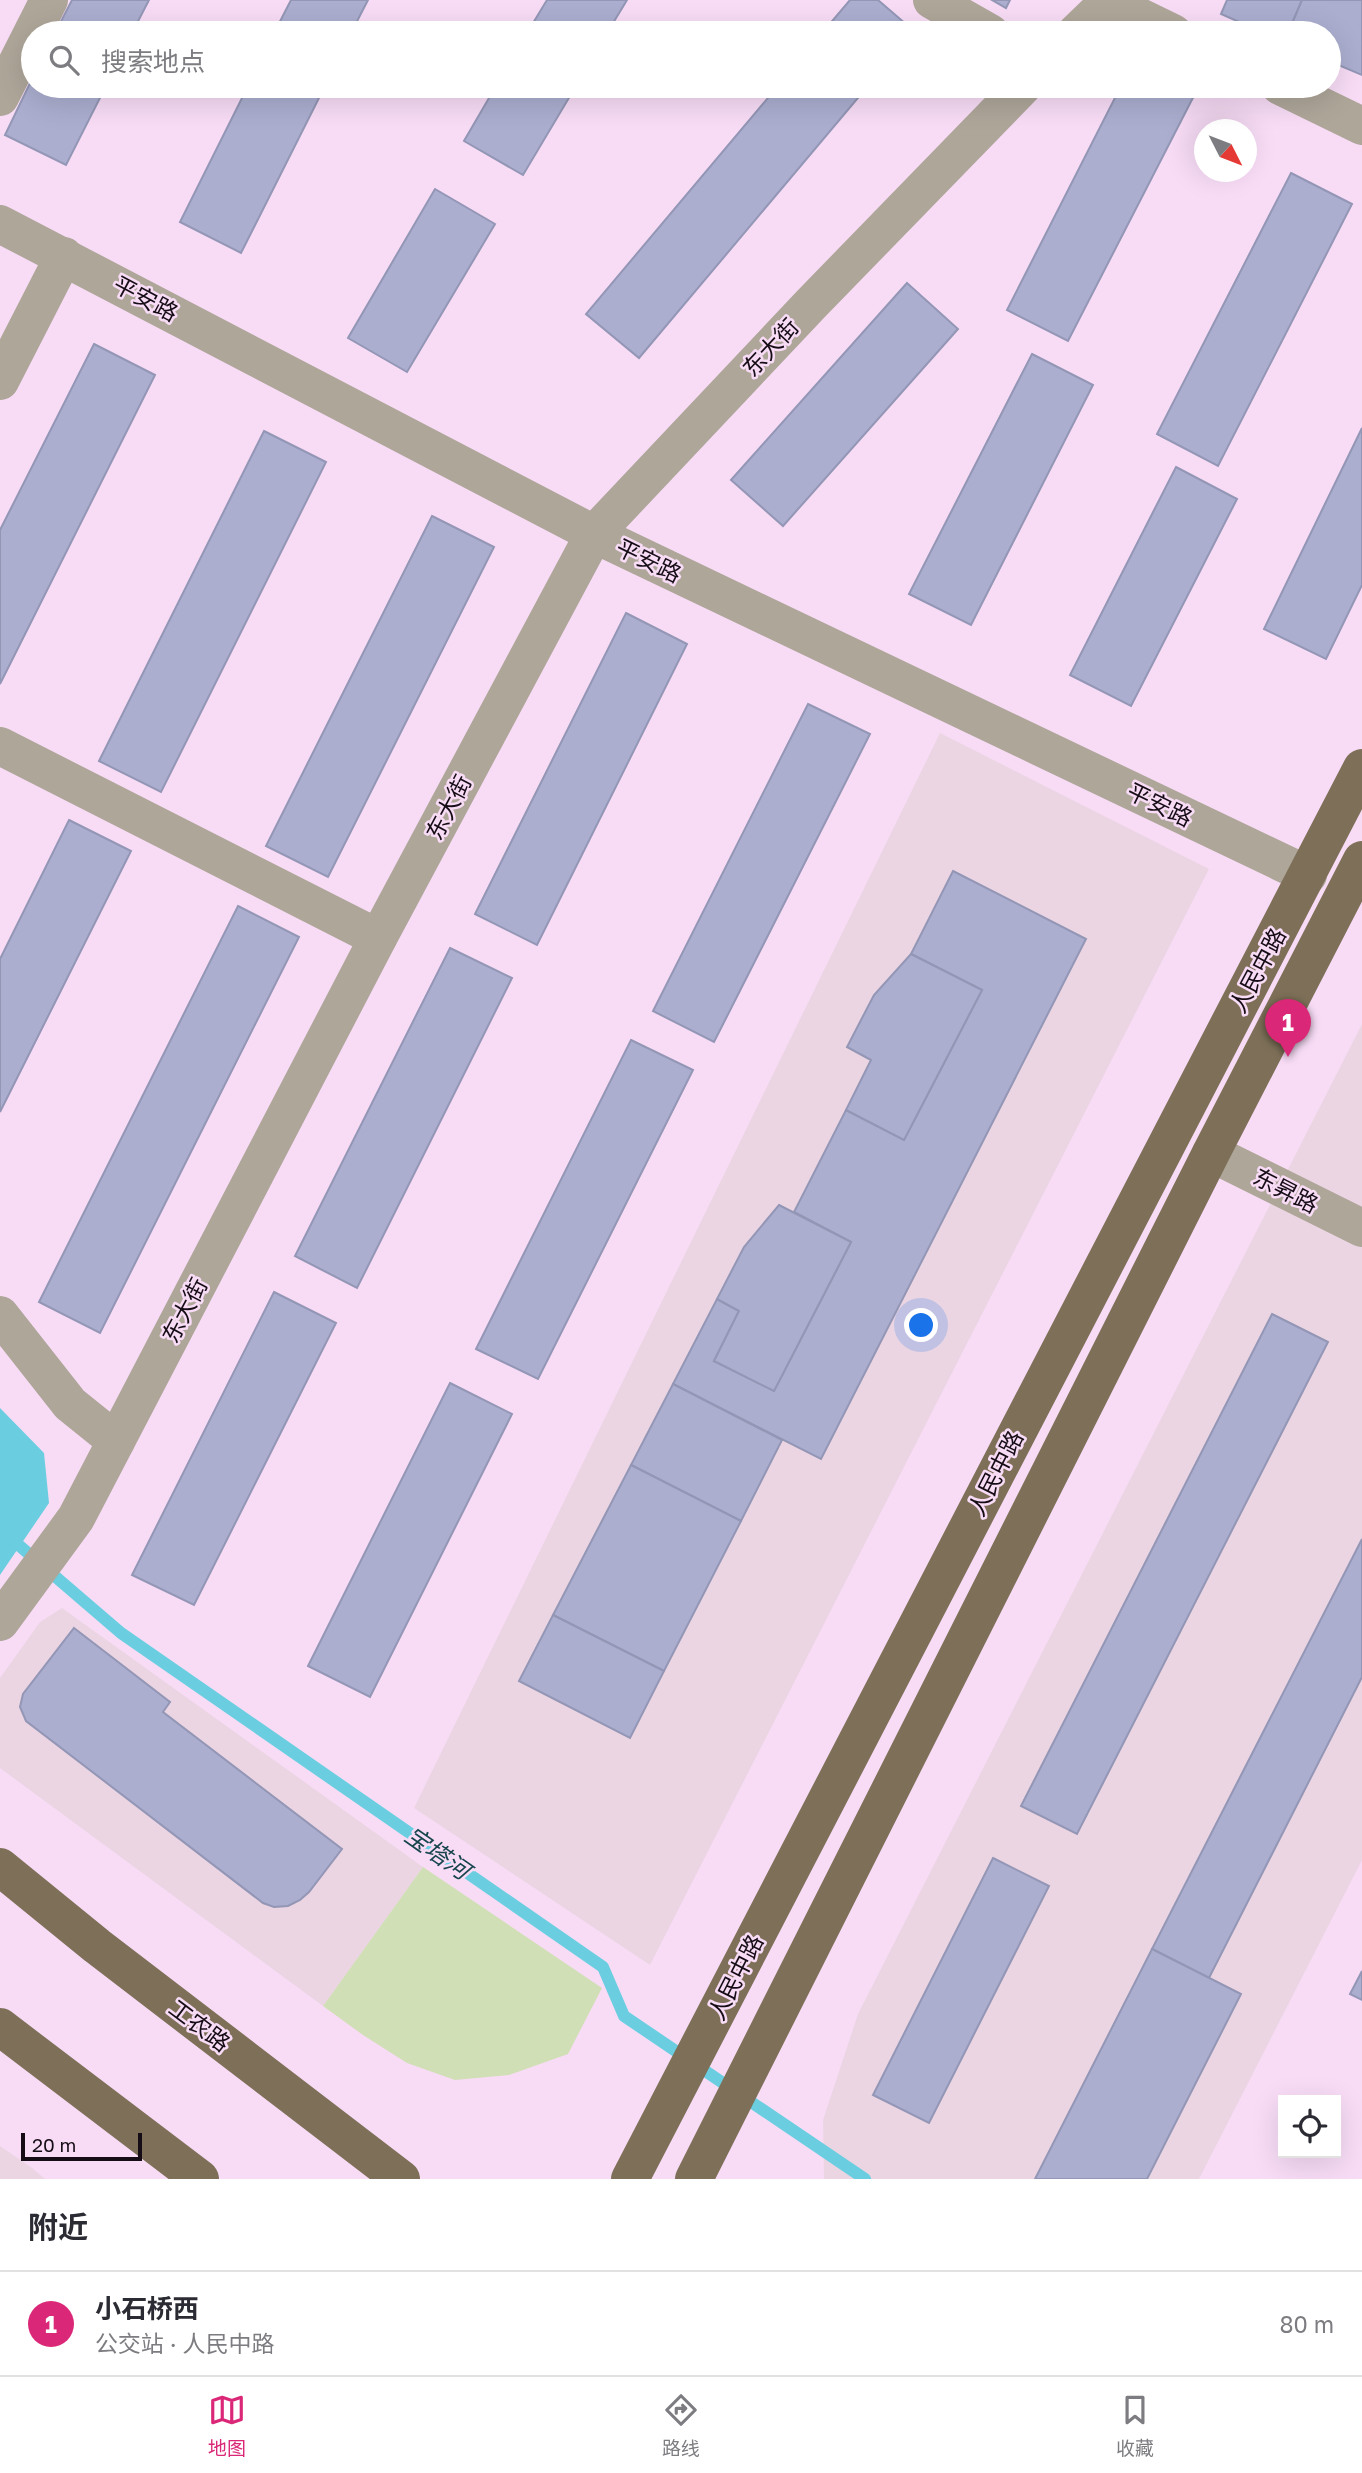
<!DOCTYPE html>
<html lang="zh">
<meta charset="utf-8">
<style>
:root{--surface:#fff;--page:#f7f7f7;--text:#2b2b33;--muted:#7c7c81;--line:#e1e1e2;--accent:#db2777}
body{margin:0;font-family:"Golos Text","Noto Sans SC",sans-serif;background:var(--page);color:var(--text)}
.controls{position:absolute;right:21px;bottom:21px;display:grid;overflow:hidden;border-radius:0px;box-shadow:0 7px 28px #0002}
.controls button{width:63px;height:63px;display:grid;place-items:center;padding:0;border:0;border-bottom:2px solid var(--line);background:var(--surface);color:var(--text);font:35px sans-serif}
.compass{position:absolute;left:1194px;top:119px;width:63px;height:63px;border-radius:50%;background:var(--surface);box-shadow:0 7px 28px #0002;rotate:132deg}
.scale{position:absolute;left:21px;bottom:18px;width:121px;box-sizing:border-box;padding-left:7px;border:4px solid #150c15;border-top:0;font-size:19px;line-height:24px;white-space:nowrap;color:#150c15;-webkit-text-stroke:5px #f8dcf6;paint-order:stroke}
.you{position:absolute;left:922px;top:1326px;width:24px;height:24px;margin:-18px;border:5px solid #fff;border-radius:50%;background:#1a73e8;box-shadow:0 0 0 10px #1a73e833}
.badge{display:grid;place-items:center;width:46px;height:46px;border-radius:50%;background:var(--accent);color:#fff;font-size:23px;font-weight:700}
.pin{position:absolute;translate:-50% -58px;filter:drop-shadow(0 2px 4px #0008)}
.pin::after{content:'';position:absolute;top:37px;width:24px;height:21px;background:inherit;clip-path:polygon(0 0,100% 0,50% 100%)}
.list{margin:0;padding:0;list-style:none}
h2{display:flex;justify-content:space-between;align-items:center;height:91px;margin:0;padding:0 28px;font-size:30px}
h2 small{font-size:23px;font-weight:400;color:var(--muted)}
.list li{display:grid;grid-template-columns:46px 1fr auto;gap:21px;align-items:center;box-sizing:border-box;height:105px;padding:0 28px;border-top:2px solid var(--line)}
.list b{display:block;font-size:26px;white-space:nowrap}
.list p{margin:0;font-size:23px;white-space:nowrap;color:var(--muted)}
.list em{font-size:23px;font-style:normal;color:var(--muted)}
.icon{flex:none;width:38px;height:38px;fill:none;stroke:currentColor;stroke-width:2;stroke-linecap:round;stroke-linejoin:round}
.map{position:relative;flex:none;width:1362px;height:2179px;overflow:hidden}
.search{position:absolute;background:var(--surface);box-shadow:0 7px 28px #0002;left:21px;right:21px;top:21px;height:77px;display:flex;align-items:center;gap:18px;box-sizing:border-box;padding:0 24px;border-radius:38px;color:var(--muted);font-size:26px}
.sheet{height:196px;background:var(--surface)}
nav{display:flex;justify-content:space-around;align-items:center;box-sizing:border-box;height:98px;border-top:2px solid var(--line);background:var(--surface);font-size:19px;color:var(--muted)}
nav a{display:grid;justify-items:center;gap:4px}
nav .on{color:var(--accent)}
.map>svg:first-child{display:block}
.commercial{fill:#ebd5e3}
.green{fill:#d0dfb5}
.water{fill:#6acee0}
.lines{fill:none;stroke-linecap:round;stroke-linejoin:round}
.stream{stroke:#6acee0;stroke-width:12}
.building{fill:#abaecf;stroke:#9396b5;stroke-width:2}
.minor{stroke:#aea699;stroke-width:38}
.major{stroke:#7e7058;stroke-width:38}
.labels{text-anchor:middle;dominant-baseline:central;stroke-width:5;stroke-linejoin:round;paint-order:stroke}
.street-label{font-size:23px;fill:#150c15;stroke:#f8dcf6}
.water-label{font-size:24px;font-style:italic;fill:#17454d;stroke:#f8dcf6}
</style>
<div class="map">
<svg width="1362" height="2179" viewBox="0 0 1362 2179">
<rect width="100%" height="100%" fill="#f8dcf6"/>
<!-- commercial -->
<g class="commercial">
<path d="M940,733L1209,869L650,1965L414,1808Z"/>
<path d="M1362,1024V1860L1199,2179H824L823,2120L858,2014Z"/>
<path d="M62,1608L423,1867L323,2006L0,1768V1678L40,1622Z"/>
<path d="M0,2146L32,2168L45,2179H0Z"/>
</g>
<!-- green -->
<path class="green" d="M423,1867L602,1988L568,2054L509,2075L455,2080L407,2063L363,2035L323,2006Z"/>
<!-- water -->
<path class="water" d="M0,1408L44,1453L49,1503L0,1575Z"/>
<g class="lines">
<!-- stream -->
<path class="stream" d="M0,1529L121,1633L603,1967L624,2016L865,2179"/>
</g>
<!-- building -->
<g class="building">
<path d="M72,0H149L132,33H55Z"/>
<path d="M291,0H368L351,33H274Z"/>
<path d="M547,0H627L607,33H527Z"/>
<path d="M850,0H878L914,31L912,33H822Z"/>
<path d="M992,0H1010L1006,8Z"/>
<path d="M1227,0H1302L1288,33H1264L1221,14Z"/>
<path d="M1302,0H1362V75L1329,61V33H1288Z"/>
<path d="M33,77V86H106L66,165L5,135Z"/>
<path d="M248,86H325L241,253L180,222Z"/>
<path d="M496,86H576L523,175L464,141Z"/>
<path d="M778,86H868L639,358L586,314Z"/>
<path d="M1121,86H1199L1068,341L1007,310Z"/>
<path d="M1291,173L1352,204L1218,466L1157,434Z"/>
<path d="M435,189L495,224L407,372L348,338Z"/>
<path d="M907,283L958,329L783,526L731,480Z"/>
<path d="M94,344L155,375L0,684V530Z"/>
<path d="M1032,354L1093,385L971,625L909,594Z"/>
<path d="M1362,428V585L1326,659L1264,629Z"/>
<path d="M264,431L326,462L161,792L99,761Z"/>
<path d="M1176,467L1237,499L1131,706L1070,675Z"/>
<path d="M432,516L494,547L328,877L266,846Z"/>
<path d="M626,613L687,644L537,945L475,914Z"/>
<path d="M808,704L870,734L714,1042L653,1011Z"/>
<path d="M69,820L131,851L0,1112V959Z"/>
<path d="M953,871L1086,939L821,1459L673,1384L717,1299L739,1311L714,1361L774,1391L851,1242L794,1212L846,1110L904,1140L982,990L911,954Z"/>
<path d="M238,906L299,937L100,1333L39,1302Z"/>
<path d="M450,948L512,978L357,1288L295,1256Z"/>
<path d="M911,954L982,990L904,1140L846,1110L871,1060L847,1047L874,995Z"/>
<path d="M631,1040L693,1070L538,1379L476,1349Z"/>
<path d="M779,1205L851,1242L774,1391L714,1361L739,1311L717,1299L744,1247Z"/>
<path d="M274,1292L336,1323L194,1605L132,1575Z"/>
<path d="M1272,1314L1328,1342L1077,1834L1021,1806Z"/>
<path d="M450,1383L512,1414L370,1697L308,1666Z"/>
<path d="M673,1384L782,1440L741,1521L631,1465Z"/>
<path d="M631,1465L741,1521L664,1671L553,1615Z"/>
<path d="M1362,1539V1677L1209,1978L1152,1949Z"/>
<path d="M553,1615L664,1671L630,1738L519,1681Z"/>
<path d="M74,1628L170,1702L163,1712L342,1849L309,1892L300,1900L288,1906L274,1907L263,1903L26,1721L20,1707L23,1694Z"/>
<path d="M993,1858L1049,1886L929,2123L873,2095Z"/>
<path d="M1152,1949L1241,1994L1147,2179H1035Z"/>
<path d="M1362,1971V2000L1350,1994Z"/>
</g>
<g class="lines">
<!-- minor -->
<g class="minor">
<path d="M932,0L990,33"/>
<path d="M1109,2L1173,33"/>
<path d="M1076,33L1110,0"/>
<path d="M1280,86L1362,126"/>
<path d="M0,97L49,0"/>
<path d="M0,224L594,534L1308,875"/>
<path d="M0,381L64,256"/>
<path d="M0,746L378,938"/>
<path d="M1211,1153L1362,1228"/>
<path d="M0,1315L70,1404L116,1441"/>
<path d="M0,1622L76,1518L378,938L594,534L811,304L1023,86"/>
</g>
<!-- major -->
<g class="major">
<path d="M0,1867L97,1946L401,2179"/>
<path d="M0,2027L200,2179"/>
<path d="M630,2179L1362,768"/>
<path d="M694,2179L1211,1153L1362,860"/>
</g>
</g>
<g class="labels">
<!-- street labels -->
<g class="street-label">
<text transform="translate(146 298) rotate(28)">平安路</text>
<text transform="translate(770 347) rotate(-47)">东大街</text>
<text transform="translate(649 560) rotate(26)">平安路</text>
<text transform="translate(1160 804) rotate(26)">平安路</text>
<text transform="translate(448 807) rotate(-62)">东大街</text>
<text transform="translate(1257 970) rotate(-62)">人民中路</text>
<text transform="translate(1286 1190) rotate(27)">东昇路</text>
<text transform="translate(184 1310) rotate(-62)">东大街</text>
<text transform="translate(995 1473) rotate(-63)">人民中路</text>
<text transform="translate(735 1977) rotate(-63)">人民中路</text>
<text transform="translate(200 2025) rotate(37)">工农路</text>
</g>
<!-- water labels -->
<g class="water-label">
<text transform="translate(438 1852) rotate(35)">宝塔河</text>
</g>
</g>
</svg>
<div class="controls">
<button><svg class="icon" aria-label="locate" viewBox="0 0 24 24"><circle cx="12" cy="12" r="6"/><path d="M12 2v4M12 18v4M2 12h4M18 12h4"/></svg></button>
</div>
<svg class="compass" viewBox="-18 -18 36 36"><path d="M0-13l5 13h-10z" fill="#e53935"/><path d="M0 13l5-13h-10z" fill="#7c7c81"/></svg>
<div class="scale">20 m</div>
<div class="you"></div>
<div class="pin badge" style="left:1288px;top:1057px">1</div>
<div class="search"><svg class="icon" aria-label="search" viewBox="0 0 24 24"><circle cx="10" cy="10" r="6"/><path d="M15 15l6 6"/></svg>搜索地点</div>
</div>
<section class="sheet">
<h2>附近<small></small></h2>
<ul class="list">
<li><span class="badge">1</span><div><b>小石桥西</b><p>公交站 · 人民中路</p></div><em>80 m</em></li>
</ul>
</section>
<nav>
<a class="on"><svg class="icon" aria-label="map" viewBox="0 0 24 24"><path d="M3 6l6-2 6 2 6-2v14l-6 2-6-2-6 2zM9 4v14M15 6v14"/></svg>地图</a>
<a><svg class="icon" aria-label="directions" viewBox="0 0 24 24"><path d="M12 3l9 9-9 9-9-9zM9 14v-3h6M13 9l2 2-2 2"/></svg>路线</a>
<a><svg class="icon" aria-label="saved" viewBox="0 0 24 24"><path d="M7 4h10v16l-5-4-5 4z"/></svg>收藏</a>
</nav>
